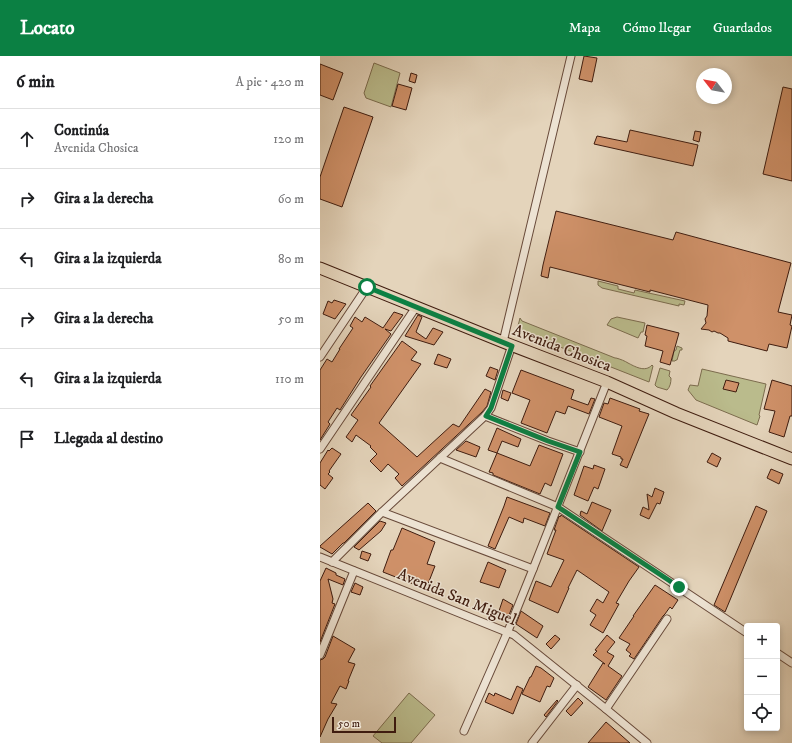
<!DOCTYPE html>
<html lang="es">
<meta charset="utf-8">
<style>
:root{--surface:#fff;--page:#f2f2f2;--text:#202124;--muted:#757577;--line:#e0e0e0;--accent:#0b8043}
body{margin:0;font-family:"IM FELL DW Pica",serif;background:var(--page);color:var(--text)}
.controls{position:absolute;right:12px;bottom:12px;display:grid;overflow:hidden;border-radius:4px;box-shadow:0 2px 6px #0003}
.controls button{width:36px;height:36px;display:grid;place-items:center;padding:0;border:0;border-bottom:1px solid var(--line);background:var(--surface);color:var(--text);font:20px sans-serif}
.compass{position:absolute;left:376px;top:12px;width:36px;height:36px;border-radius:50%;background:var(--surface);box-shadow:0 2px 6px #0003;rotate:301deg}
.scale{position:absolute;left:12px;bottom:10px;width:64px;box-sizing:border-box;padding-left:4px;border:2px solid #3f1c0f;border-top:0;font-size:11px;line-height:14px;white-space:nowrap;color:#3f1c0f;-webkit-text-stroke:3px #ede3d3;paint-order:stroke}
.stop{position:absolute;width:12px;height:12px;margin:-9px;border:3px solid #0b8043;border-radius:50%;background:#fff}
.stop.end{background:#0b8043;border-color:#fff;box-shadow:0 1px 4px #0008}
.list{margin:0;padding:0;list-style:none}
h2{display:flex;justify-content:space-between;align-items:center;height:52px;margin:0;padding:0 16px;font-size:17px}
h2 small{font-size:13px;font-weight:400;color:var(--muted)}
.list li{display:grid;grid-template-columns:26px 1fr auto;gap:12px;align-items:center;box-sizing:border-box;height:60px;padding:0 16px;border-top:1px solid var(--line)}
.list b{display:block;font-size:15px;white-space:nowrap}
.list p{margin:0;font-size:13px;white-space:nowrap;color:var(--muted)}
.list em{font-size:13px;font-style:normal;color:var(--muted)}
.icon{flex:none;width:22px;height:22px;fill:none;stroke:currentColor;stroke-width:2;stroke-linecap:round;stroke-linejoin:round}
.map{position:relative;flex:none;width:472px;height:687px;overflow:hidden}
header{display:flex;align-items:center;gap:24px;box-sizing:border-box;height:56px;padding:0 20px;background:var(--accent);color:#fff}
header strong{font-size:19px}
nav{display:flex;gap:22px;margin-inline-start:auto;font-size:14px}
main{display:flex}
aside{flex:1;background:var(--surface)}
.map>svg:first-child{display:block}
.green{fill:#babb8c;stroke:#7c6c4e}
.building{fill:#cf9169;stroke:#3f1c0f}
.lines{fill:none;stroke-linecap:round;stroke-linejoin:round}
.street-casing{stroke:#684a3a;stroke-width:9}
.primary-casing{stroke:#3f1c0f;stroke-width:13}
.street{stroke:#ede3d3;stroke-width:7}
.primary{stroke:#e4d4bb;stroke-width:11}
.route{stroke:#0b8043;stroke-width:5}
.labels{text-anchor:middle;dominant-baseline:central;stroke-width:3;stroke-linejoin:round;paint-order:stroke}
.street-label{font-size:16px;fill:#3f1c0f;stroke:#ede3d3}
</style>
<header>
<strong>Locato</strong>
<nav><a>Mapa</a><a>Cómo llegar</a><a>Guardados</a></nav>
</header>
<main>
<aside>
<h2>6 min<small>A pie · 420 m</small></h2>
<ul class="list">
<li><svg class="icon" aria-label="ahead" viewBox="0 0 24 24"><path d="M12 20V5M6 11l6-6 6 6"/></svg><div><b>Continúa</b><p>Avenida Chosica</p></div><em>120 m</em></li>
<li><svg class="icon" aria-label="right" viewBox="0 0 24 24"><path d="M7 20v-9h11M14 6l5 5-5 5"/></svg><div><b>Gira a la derecha</b></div><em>60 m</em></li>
<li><svg class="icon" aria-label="left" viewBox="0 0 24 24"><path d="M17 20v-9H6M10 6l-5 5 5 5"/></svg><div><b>Gira a la izquierda</b></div><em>80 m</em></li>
<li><svg class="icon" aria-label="right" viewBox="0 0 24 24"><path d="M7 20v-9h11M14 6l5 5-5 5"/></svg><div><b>Gira a la derecha</b></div><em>50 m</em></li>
<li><svg class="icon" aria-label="left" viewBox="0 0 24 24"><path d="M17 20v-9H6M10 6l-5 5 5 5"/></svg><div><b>Gira a la izquierda</b></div><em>110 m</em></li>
<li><svg class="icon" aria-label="arrive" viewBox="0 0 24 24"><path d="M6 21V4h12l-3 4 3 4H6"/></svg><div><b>Llegada al destino</b></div></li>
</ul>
</aside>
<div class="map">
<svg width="472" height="687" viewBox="0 0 472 687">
<rect width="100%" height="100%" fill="#e4d4bb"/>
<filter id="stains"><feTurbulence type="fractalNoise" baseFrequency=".005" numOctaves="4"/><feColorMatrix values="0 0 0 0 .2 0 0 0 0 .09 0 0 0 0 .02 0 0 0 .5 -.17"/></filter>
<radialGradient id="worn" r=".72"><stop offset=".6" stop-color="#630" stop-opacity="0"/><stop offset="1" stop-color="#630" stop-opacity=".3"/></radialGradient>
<!-- green -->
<g class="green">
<path d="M54,7L80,17L71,51L46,42L44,37Z"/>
<path d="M278,225L298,230V233L314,237L315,234L365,245L364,249L359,248V250L282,232L278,229Z"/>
<path d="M297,261L325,267L323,276H321L318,282L287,269L291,263Z"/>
<path d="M200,262L202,265L295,302H296C300,303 305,305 308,307C314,310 325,317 332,309L333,310L329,326L197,274Z"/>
<path d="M357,290L362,292V294H360L357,304H356L355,305H352L354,295L356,294Z"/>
<path d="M340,312L350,315L349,320L351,322C351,327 350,331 347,334L337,331L335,329Z"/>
<path d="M382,313L446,328L439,359L440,360L437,369L376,344L368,334L370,329L378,330Z"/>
<path d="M89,637L115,659L91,687H62L53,680Z"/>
</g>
<!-- building -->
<g class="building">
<path d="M264,0L277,2L272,26L259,23Z"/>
<path d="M0,8L23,17L13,44L0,39Z"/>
<path d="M91,17L97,19L95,27L89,25Z"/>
<path d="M78,28L92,32L86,54L72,50Z"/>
<path d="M463,31L472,33V125L443,118Z"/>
<path d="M24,51L53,61L22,151L0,143V121Z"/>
<path d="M310,74L378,89L373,110L274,88L277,80L307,86Z"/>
<path d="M375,75L381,76L379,86L373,84Z"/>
<path d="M236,155L353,184L356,176L471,207L458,256L472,259L470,269L472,270L467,292L449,288L447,295L408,285V282L400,277H398L394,275L392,276L389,274L381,273L386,267L385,263L387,260L388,249L330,234V236L230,211L228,222L221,220L223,209Z"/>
<path d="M14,244L26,248L15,263L3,258L8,245L12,247Z"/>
<path d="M74,256L83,259L71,275L65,273L71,278L41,321L20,354L17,352L8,366L10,368L0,384V314L7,303L12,306L20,293H19L33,272L30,270L35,261L42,266L45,261L63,272Z"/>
<path d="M98,259L102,261L96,276L106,283L113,272L123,276L114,289L85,280Z"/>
<path d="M327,269L359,277L350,309L340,306L343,295L325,290L327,280L325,279Z"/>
<path d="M82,285L97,296L91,304L101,308L59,367L97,401L133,368L139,371L165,333L171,336L167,350L162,356L82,430L75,422L79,418L68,408L61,416L50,405L57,398L50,391L51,390L36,379L32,386L26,381L38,364L31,359L51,331L50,330Z"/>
<path d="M118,298L131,303L127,312L114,308Z"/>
<path d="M170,311L178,314L175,324L166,320Z"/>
<path d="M201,314L254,334L251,343L268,349L271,342L275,343L269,358L248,350L245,358L236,355L227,377L201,367L210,344L192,337Z"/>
<path d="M406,324L419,327L416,336L403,333Z"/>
<path d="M452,324L472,330V360H470L464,381L449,376L455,355L444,353Z"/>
<path d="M183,334L191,337L188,345L181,342Z"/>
<path d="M290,342L320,353L319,355L329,358L307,412L300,409L303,403H301V401L292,398L302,370L279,361L284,347L288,348Z"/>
<path d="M177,372L201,383L198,391L182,385L177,397L168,394Z"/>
<path d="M146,385L160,391L156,401L136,394Z"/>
<path d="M219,389L243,398L231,430L225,427L220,438L173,419V417L169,416L177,397L210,410Z"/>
<path d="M12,392L21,398L9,415L10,416L8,418L13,422L5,433L0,429V407L8,394L9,395Z"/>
<path d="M392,397L401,402L397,411L387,406Z"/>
<path d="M274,409L285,413L278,433L274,431L268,445L254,439L264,410L273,413Z"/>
<path d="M451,413L463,418L459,428L447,422Z"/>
<path d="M335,432L344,436L340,448L337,447L329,463L320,459L323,451L329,454L327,438L332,441Z"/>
<path d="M187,441L230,457L225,470L204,462L203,467L189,461L175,493L168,490L184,450Z"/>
<path d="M272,446L291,454L282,475L260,459L261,455L267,458Z"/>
<path d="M48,447L56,455L24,487H23L12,498L0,491V490Z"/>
<path d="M436,450L447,455L405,556L394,549Z"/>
<path d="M241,459L319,511L309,525L296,547L299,548L283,577L270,569L276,559L270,555L277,543L283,547L289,536L257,514L248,532H249L238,557L209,544L216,525L231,531L244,504L227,498L236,474H234L239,460L240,461Z"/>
<path d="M60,465L66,467L61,475L39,494L34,491Z"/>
<path d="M82,472L115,486L107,508L115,510L106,533L63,516L71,494H73Z"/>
<path d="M42,495L51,498L48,505L40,502Z"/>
<path d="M168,506L186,514L179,532L160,526Z"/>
<path d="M6,512L16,517V519L25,523L23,529L8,523L13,543L12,547L15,548L0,586V525Z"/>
<path d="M35,527L43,531L40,539L31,536Z"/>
<path d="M335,529L358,544L352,553L350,551L345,558L343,560L314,603L309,600L311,598L306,594L310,588L299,582L314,560H313Z"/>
<path d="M183,543L193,549L187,564L177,561Z"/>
<path d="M201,555L223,570L217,582L196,568Z"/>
<path d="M235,579L240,583L231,593L226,588Z"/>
<path d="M287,579L295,586L287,596L294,600L288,610L302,620L286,644L268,631L283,607L285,608L273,599L277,595L275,594Z"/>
<path d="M13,580L35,593L28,606L35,608L28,625H29L26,633L20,630L11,647L17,648L8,663L0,681V604L3,603L5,601Z"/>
<path d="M216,610L221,612L234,622L230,631L227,630L220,646L202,638L210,621H211Z"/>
<path d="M197,630L203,633L193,658L165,646L169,637L174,640L175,637L191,644Z"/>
<path d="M258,642L263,647L251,660L246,655Z"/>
<path d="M237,644L238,645L226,661L224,659Z"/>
<path d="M286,666L310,687H268Z"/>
</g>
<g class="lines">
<defs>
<g id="street">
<path d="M183,286L251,0"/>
<path d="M0,301L47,231"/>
<path d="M165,360L228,385L260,396"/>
<path d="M0,393L96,251"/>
<path d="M120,402L238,451L427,577"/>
<path d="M62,456L213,513"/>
<path d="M0,501L194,579L286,653L327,687"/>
<path d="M12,506L62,456L165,360L171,352L192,289"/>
<path d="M457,597L472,607"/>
<path d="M0,599L34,515"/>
<path d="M286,653L347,563"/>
<path d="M144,675L188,575L213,513L287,326"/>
<path d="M212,687L257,629"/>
</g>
<path id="primary" d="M0,212L183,286L287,326L356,357L472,403"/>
</defs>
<!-- street casing -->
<use href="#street" class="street-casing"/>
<!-- primary casing -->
<use href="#primary" class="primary-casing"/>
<!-- street -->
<use href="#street" class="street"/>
<!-- primary -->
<use href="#primary" class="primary"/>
</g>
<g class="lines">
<!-- route -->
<path class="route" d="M47,231L192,290L171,352L166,360L228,385L260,396L238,451L359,531"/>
</g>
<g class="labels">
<!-- street labels -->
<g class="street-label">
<text transform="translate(242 292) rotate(21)">Avenida Chosica</text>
<text transform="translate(137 541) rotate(22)">Avenida San Miguel</text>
</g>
</g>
<rect width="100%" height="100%" filter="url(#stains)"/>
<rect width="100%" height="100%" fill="url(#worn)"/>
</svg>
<div class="controls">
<button>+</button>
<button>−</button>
<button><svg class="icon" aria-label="locate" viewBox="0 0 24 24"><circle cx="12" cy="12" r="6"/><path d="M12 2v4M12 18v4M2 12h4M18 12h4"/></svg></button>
</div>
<svg class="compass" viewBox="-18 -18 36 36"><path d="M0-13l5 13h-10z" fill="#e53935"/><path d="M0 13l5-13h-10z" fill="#757577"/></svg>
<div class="scale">50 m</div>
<div class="stop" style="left:47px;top:231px"></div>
<div class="stop end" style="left:359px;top:531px"></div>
</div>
</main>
